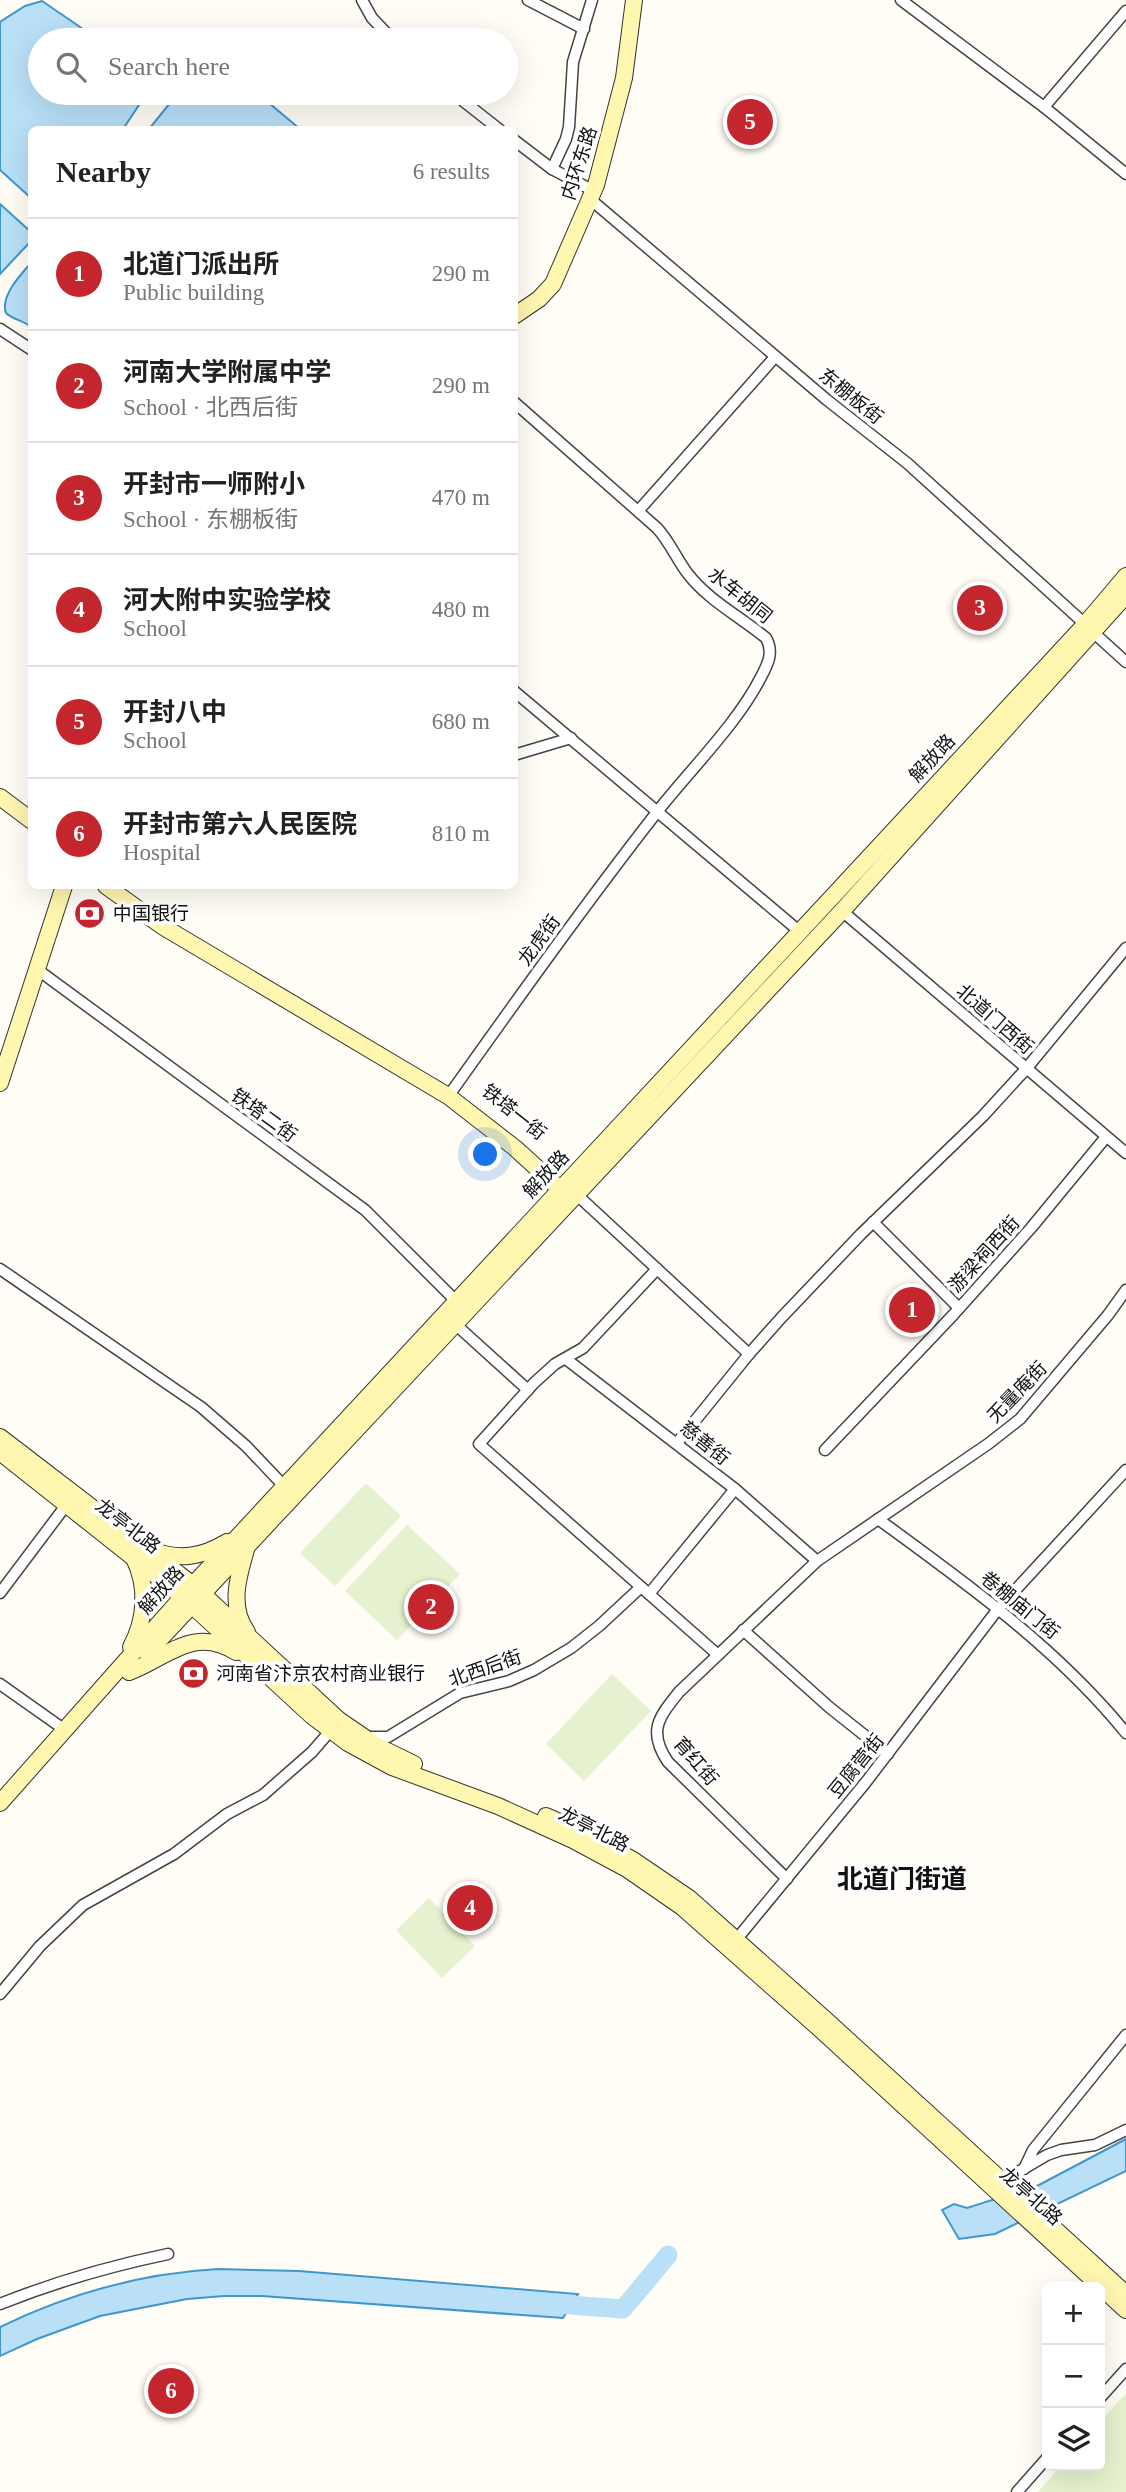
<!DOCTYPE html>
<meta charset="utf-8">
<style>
:root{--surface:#fff;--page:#f6f6f6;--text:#222;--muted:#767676;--line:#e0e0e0;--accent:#c4262e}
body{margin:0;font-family:"Times New Roman","Noto Sans SC",serif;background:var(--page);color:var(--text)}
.controls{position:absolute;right:21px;bottom:21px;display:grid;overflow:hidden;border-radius:10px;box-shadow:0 7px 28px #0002}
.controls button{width:63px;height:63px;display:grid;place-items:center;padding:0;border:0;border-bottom:2px solid var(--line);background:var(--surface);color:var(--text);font:35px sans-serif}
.you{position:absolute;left:486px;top:1155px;width:24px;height:24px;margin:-18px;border:5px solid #fff;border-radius:50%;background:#1a73e8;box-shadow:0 0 0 10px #1a73e833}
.badge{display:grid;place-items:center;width:46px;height:46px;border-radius:50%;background:var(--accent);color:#fff;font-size:23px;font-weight:700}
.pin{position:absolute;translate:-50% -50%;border:4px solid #fff;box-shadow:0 2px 7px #0006}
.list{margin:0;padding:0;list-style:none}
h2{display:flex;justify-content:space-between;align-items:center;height:91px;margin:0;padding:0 28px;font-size:30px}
h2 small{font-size:23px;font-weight:400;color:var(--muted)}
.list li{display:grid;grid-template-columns:46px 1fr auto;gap:21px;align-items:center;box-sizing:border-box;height:112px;padding:0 28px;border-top:2px solid var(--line)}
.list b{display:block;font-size:26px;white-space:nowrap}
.list p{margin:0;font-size:23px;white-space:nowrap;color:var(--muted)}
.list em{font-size:23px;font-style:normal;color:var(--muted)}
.icon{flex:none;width:38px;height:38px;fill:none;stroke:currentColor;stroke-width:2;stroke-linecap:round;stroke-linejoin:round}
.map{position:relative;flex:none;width:1126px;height:2492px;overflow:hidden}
.search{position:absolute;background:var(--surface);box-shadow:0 7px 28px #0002;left:28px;top:28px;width:490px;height:77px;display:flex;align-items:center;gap:18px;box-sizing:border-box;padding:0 24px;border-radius:38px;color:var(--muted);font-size:26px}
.panel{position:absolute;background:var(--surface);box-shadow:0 7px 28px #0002;left:28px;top:126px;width:490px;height:763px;border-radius:10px}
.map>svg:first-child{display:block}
.pitch{fill:#e6f2cf}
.water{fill:#b9e0f7;stroke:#3f96cf;stroke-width:2}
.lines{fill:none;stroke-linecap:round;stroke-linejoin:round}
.river{stroke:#b9e0f7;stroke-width:19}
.street-casing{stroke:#444;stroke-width:13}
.secondary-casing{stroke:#333;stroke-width:18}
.street{stroke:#fff;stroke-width:10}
.secondary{stroke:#fff6b0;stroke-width:16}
.labels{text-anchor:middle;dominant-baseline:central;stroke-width:7;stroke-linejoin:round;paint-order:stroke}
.street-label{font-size:19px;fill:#111;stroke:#fff}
.poi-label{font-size:19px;fill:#111;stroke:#fff;text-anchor:start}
.district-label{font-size:26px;font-weight:bold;fill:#111;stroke:#fff}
</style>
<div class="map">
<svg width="1126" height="2492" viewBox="0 0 1126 2492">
<rect width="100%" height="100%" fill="#fffdf5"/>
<!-- pitch -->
<g class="pitch">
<path d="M366,1483L401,1516L335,1586L300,1553Z"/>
<path d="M407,1525L460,1574L397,1640L345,1591Z"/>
<path d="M612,1674L651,1711L584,1781L546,1744Z"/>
<path d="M429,1898L475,1946L442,1978L396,1930Z"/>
<path d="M1126,2393V2492H1038L1061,2466H1100V2422Z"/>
</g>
<!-- water -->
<g class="water">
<path d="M42,1L99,40H40V93H147L123,129L32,130L31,198L0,170V22L25,6Z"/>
<path d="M178,93H257L300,129H149Z"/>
<path d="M0,204L32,233L31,241L0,274Z"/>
<path d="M31,263V327C24,321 12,319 6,313C0,297 20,275 31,263Z"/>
<path d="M1126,2139V2171L995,2234L959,2239L942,2210L954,2204L967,2208L1039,2185Z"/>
<path d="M218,2269L299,2271L578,2294L563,2318L262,2296H224L187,2299L100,2316L37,2339L0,2356V2327C68,2294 143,2273 218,2269Z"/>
</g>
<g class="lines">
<!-- river -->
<path class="river" d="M544,2303L623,2309L668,2255"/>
<defs>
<g id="street">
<path d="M362,0L372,18L393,40"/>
<path d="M528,0L584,29"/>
<path d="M901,0L1044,107L1126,174"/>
<path d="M453,93L500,130"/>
<path d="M1044,107L1126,11"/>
<path d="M514,140L552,169L594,191"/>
<path d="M552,169L566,139L569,127L573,62L592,0"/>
<path d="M590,199L827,400L907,463L1085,624"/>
<path d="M0,329L32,350"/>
<path d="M639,510L775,357"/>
<path d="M1094,633L1126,662"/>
<path d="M514,691L799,931"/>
<path d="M514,755L571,738"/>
<path d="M842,911L1126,1153"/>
<path d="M38,970L365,1210L456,1301"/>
<path d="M452,1091C519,997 586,903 657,812C689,771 738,723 761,677C768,664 774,652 766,638C741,617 709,601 688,574C677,560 670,542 657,528L514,402"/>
<path d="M576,1194L749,1354"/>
<path d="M873,1222L959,1308"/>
<path d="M0,1269L201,1407L246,1446L284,1486"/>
<path d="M657,1269L583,1348L555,1364L534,1383L479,1444L717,1654"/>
<path d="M454,1323L528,1390"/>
<path d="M566,1359L735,1489L817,1561"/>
<path d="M677,1443L749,1354L781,1318L861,1234L983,1116L1026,1069L1126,948"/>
<path d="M825,1450L954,1314L1031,1228L1106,1137"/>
<path d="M878,1519C967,1584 1056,1647 1126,1733"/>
<path d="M0,1593L67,1504"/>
<path d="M649,1594L735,1489"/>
<path d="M743,1630L829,1707L888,1754"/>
<path d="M0,1684L65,1730"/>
<path d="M364,1737H388L460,1693L509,1681L534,1670L571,1648L599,1626L641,1587"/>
<path d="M787,1879L668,1762C647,1731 659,1717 679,1692L817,1561L988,1444L1020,1419L1108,1315L1126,1290"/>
<path d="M736,1940L866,1782L998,1609L1126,1470"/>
<path d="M0,1994L40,1946L83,1905L174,1854L227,1814L263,1795L312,1752L331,1730"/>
<path d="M1024,2169L1033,2150L1126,2035"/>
<path d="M1001,2182L1047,2155L1061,2150L1095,2145L1126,2130"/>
<path d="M0,2304C55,2282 110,2266 168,2254"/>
<path d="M1100,2398L1126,2369"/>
<path d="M1017,2492L1047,2458"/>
</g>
<g id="secondary">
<path d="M514,316L539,299L553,284L596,185L624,78L634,0"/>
<path d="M0,797L32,821"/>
<path d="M106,886L162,926L448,1096L515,1148L560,1189L570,1192"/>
<path d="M0,1083L64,886"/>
<path d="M0,1437L193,1585L339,1720L377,1746L414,1764"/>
<path d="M0,1452L183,1597L312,1716L348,1743L392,1767L498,1806L573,1840L627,1869L682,1907L820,2029L1126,2310"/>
<path d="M152,1550C179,1561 202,1557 227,1542"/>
<path d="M247,1632C228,1606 239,1574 247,1546"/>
<path d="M131,1647C146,1619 148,1587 134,1558"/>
<path d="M147,1653L842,911L1126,595"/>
<path d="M129,1672C167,1658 193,1625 236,1652"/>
<path d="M0,1803L193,1585L1081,629L1126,576"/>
<path d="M546,1816L578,1830L633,1860L689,1898L827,2021L1126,2294"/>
</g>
</defs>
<!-- street casing -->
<use href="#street" class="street-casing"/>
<!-- secondary casing -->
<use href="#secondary" class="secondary-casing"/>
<!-- street -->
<use href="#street" class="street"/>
<!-- secondary -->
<use href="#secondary" class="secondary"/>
</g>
<!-- icons -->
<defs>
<symbol id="bank-disc" viewBox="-11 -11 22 22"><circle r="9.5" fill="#c4262e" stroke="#fff"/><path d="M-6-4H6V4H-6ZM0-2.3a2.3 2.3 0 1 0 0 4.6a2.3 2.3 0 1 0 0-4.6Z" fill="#fff"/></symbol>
</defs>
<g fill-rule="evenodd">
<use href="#bank-disc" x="72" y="896" width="35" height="35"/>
<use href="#bank-disc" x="176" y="1656" width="35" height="35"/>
</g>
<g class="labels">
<!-- street labels -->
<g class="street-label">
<text transform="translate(579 163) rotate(-72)">内环东路</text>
<text transform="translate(851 396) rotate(39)">东棚板街</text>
<text transform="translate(740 595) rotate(39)">水车胡同</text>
<text transform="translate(932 758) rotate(-47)">解放路</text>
<text transform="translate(539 940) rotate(-54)">龙虎街</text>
<text transform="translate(995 1019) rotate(41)">北道门西街</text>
<text transform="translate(514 1112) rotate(39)">铁塔一街</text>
<text transform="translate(264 1115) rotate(36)">铁塔二街</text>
<text transform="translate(546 1174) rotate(-47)">解放路</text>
<text transform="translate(984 1254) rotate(-48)">游梁祠西街</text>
<text transform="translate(1017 1392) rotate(-46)">无量庵街</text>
<text transform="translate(705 1443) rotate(39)">慈善街</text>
<text transform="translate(128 1526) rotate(38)">龙亭北路</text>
<text transform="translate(161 1590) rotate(-48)">解放路</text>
<text transform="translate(1020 1605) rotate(39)">卷棚庙门街</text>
<text transform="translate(485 1668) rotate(-19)">北西后街</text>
<text transform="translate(696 1761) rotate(49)">育红街</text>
<text transform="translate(856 1766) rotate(-51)">豆腐营街</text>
<text transform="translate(594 1829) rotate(27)">龙亭北路</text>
<text transform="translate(1031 2196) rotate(42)">龙亭北路</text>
</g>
<!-- poi labels -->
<g class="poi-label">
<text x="113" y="913">中国银行</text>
<text x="216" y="1673">河南省汴京农村商业银行</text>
</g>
<!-- district labels -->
<g class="district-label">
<text x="902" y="1879">北道门街道</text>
</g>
</g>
</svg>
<div class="controls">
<button>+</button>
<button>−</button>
<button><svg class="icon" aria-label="layers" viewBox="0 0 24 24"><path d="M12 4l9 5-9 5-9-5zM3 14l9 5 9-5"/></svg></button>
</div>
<div class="you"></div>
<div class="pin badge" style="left:912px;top:1310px">1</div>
<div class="pin badge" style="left:431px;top:1607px">2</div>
<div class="pin badge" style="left:980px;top:608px">3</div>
<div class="pin badge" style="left:470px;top:1908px">4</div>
<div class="pin badge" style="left:750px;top:122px">5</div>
<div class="pin badge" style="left:171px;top:2391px">6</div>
<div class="search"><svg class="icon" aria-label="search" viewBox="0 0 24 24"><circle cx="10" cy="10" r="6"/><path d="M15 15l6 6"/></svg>Search here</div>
<section class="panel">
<h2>Nearby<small>6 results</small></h2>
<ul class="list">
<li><span class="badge">1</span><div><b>北道门派出所</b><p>Public building</p></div><em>290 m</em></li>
<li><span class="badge">2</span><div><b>河南大学附属中学</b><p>School · 北西后街</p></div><em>290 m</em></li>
<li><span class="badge">3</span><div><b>开封市一师附小</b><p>School · 东棚板街</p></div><em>470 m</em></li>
<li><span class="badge">4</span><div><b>河大附中实验学校</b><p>School</p></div><em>480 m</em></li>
<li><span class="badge">5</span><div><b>开封八中</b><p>School</p></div><em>680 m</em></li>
<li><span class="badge">6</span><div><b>开封市第六人民医院</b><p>Hospital</p></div><em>810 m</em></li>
</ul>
</section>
</div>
